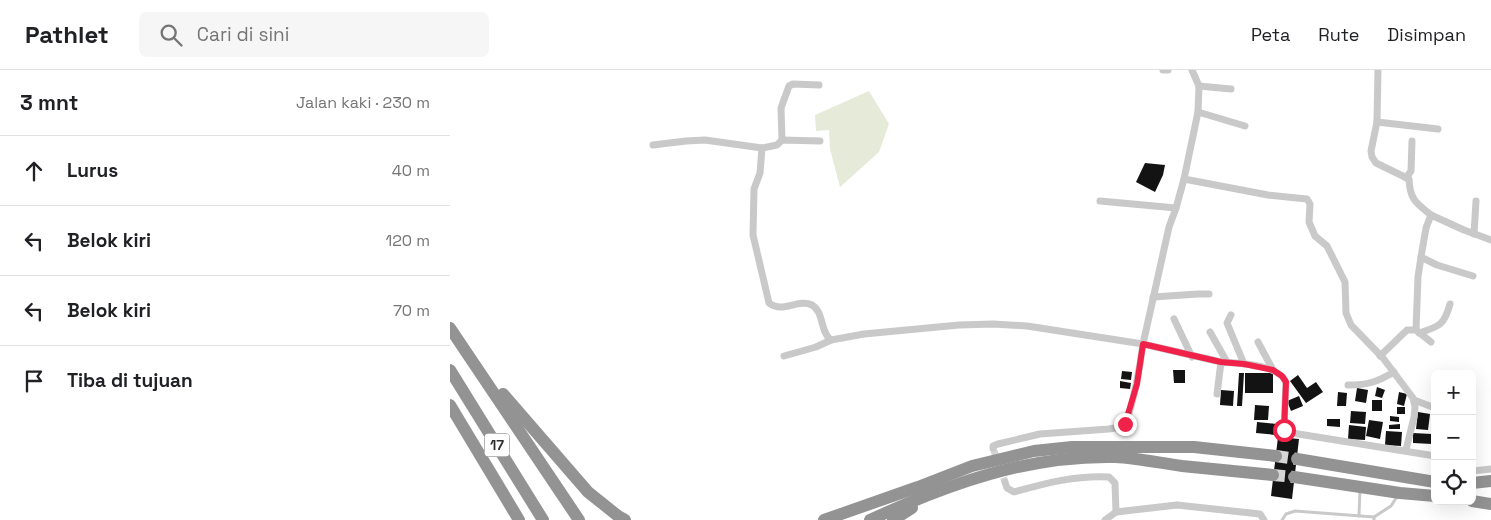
<!DOCTYPE html>
<html lang="id">
<meta charset="utf-8">
<style>
:root{--surface:#fff;--page:#f6f6f6;--text:#202124;--muted:#757577;--line:#e0e0e0}
body{margin:0;font-family:"Space Grotesk",sans-serif;background:var(--page);color:var(--text)}
.controls{position:absolute;right:15px;bottom:15px;display:grid;overflow:hidden;border-radius:8px;box-shadow:0 5px 20px #0002}
.controls button{width:45px;height:45px;display:grid;place-items:center;padding:0;border:0;border-bottom:1px solid var(--line);background:var(--surface);color:var(--text);font:25px sans-serif}
.stop{position:absolute;width:15px;height:15px;margin:-11px;border:4px solid #f0224a;border-radius:50%;background:#fff}
.stop.end{background:#f0224a;border-color:#fff;box-shadow:0 1px 5px #0008}
.list{margin:0;padding:0;list-style:none}
h2{display:flex;justify-content:space-between;align-items:center;height:65px;margin:0;padding:0 20px;font-size:21px}
h2 small{font-size:16px;font-weight:400;color:var(--muted)}
.list li{display:grid;grid-template-columns:32px 1fr auto;gap:15px;align-items:center;box-sizing:border-box;height:70px;padding:0 20px;border-top:1px solid var(--line)}
.list b{display:block;font-size:19px;white-space:nowrap}
.list em{font-size:16px;font-style:normal;color:var(--muted)}
.icon{flex:none;width:28px;height:28px;fill:none;stroke:currentColor;stroke-width:2;stroke-linecap:round;stroke-linejoin:round}
.map{position:relative;flex:none;width:1041px;height:450px;overflow:hidden}
header{display:flex;align-items:center;gap:30px;box-sizing:border-box;height:70px;padding:0 25px;background:var(--surface);border-bottom:1px solid var(--line)}
header strong{font-size:24px}
nav{display:flex;gap:28px;margin-inline-start:auto;font-size:18px}
.search{width:350px;height:45px;background:var(--page);display:flex;align-items:center;gap:12px;box-sizing:border-box;padding:0 18px;border-radius:8px;color:var(--muted);font-size:19px}
main{display:flex}
aside{flex:1;background:var(--surface)}
.map>svg:first-child{display:block}
.green{fill:#e5ebd8}
.building{fill:#131313}
.lines{fill:none;stroke-linecap:round;stroke-linejoin:round}
.street-tunnel{stroke:#d5d5d5;stroke-width:7;stroke-dasharray:7 3.5;stroke-linecap:butt}
.highway-tunnel{stroke:#d5d5d5;stroke-width:12;stroke-dasharray:12 6;stroke-linecap:butt}
.lane{stroke:#c9c9c9;stroke-width:3}
.street{stroke:#c9c9c9;stroke-width:7}
.highway{stroke:#939393;stroke-width:12}
.route{stroke:#f0224a;stroke-width:6}
.labels{text-anchor:middle;dominant-baseline:central;stroke-width:5;stroke-linejoin:round;paint-order:stroke}
.shield{fill:#fff;stroke:#6b6b6b;stroke-width:1}
.shield-label{font-size:14px;font-weight:bold;fill:#2c2c2c}
</style>
<header>
<strong>Pathlet</strong>
<div class="search"><svg class="icon" aria-label="search" viewBox="0 0 24 24"><circle cx="10" cy="10" r="6"/><path d="M15 15l6 6"/></svg>Cari di sini</div>
<nav><a>Peta</a><a>Rute</a><a>Disimpan</a></nav>
</header>
<main>
<aside>
<h2>3 mnt<small>Jalan kaki · 230 m</small></h2>
<ul class="list">
<li><svg class="icon" aria-label="ahead" viewBox="0 0 24 24"><path d="M12 20V5M6 11l6-6 6 6"/></svg><div><b>Lurus</b></div><em>40 m</em></li>
<li><svg class="icon" aria-label="left" viewBox="0 0 24 24"><path d="M17 20v-9H6M10 6l-5 5 5 5"/></svg><div><b>Belok kiri</b></div><em>120 m</em></li>
<li><svg class="icon" aria-label="left" viewBox="0 0 24 24"><path d="M17 20v-9H6M10 6l-5 5 5 5"/></svg><div><b>Belok kiri</b></div><em>70 m</em></li>
<li><svg class="icon" aria-label="arrive" viewBox="0 0 24 24"><path d="M6 21V4h12l-3 4 3 4H6"/></svg><div><b>Tiba di tujuan</b></div></li>
</ul>
</aside>
<div class="map">
<svg width="1041" height="450" viewBox="0 0 1041 450">
<rect width="100%" height="100%" fill="#fff"/>
<!-- green -->
<path class="green" d="M419,21L439,54L429,82L390,117L380,79L379,60L366,61L365,45Z"/>
<!-- building -->
<g class="building">
<path d="M695,93L715,95L713,105L705,122L686,112Z"/>
<path d="M723,300H735V313H724Z"/>
<path d="M672,301L682,302L681,310L671,309Z"/>
<path d="M789,303H794L792,336H787Z"/>
<rect x="795" y="303" width="28" height="20"/>
<path d="M848,305L857,318L866,312L873,322L856,333L840,311Z"/>
<path d="M670,311L681,313L680,319L670,318Z"/>
<path d="M927,317L935,320L932,328L925,326Z"/>
<path d="M907,318L918,320L916,333L905,331Z"/>
<path d="M771,320L784,321L783,336L770,335Z"/>
<path d="M888,322L897,323L896,336H887Z"/>
<path d="M949,322L957,324L954,336L947,334Z"/>
<path d="M849,326L853,336L841,341L837,331Z"/>
<rect x="922" y="330" width="10" height="11"/>
<path d="M805,335L819,336L818,350H804Z"/>
<rect x="947" y="337" width="8" height="7"/>
<path d="M901,341L916,342L915,354L900,353Z"/>
<path d="M968,342L980,344L978,360L966,359Z"/>
<path d="M940,346L949,347V352L940,351Z"/>
<path d="M877,349H890V357L877,356Z"/>
<path d="M919,350L933,352L930,369L916,366Z"/>
<path d="M807,352L827,354L826,365L806,363Z"/>
<path d="M950,354V359H939V355Z"/>
<path d="M899,355L916,357L915,370L898,369Z"/>
<path d="M936,361L952,362L951,376L935,375Z"/>
<path d="M963,363L982,364V374L963,373Z"/>
<path d="M828,367L849,369L842,429L821,426Z"/>
</g>
<g class="lines">
<!-- street-tunnel -->
<path class="street-tunnel" d="M543,378L555,412"/>
<!-- highway-tunnel -->
<g class="highway-tunnel">
<path d="M826,386L847,389"/>
<path d="M823,405L844,407"/>
</g>
<!-- lane -->
<g class="lane">
<path d="M909,446L910,419"/>
<path d="M924,447L941,436L948,425"/>
<path d="M832,450L836,444L845,441L924,447V450"/>
</g>
<!-- street -->
<g class="street">
<path d="M713,0H718"/>
<path d="M742,0L749,16L748,42L734,109L726,138L719,157L693,274L771,292"/>
<path d="M928,0L927,52L921,81L922,87L926,93L959,109C960,130 966,133 981,145"/>
<path d="M749,16L781,19"/>
<path d="M748,42L795,56"/>
<path d="M927,52L988,59"/>
<path d="M332,70L331,38L339,16L343,14L369,15"/>
<path d="M370,71L332,70L327,75L312,78L310,103L304,119L303,165L319,233C333,244 348,228 362,235C374,242 370,262 381,270"/>
<path d="M203,75L236,71L255,70L312,78"/>
<path d="M956,108L961,101L962,71"/>
<path d="M734,109L818,125L857,129L860,134L859,152L865,166L877,176L895,212L896,243L901,255L933,288L963,328L965,337L964,347L956,380"/>
<path d="M650,131L726,138"/>
<path d="M1024,164L1026,131"/>
<path d="M1023,206L987,195L971,187L976,158L981,145L1014,160L1041,170"/>
<path d="M703,227L748,224H759"/>
<path d="M781,245L777,253L794,294"/>
<path d="M724,249L742,287"/>
<path d="M966,260L968,207L971,187"/>
<path d="M760,262L777,292"/>
<path d="M969,263C989,256 994,256 1000,234"/>
<path d="M808,272L823,300"/>
<path d="M334,286L366,277L381,270L414,264L509,255L543,254L577,256L693,274C691,289 682,345 674,354C670,358 664,358 659,359L590,364L548,374L543,376V378"/>
<path d="M930,286L957,260H966L981,272"/>
<path d="M898,315C918,315 927,312 944,302"/>
<path d="M767,324L771,292C789,293 828,294 836,312L834,359L836,362L985,386"/>
<path d="M964,330L985,338"/>
<path d="M1022,401L1041,399"/>
<path d="M555,412L557,418L564,422C596,413 627,405 659,407L665,413L666,442"/>
<path d="M655,450L666,442L727,435L810,444L814,450"/>
</g>
<!-- highway -->
<g class="highway">
<path d="M0,258L129,450"/>
<path d="M0,300L93,450"/>
<path d="M53,324L138,422L168,446L175,450"/>
<path d="M0,335L69,450"/>
<path d="M847,389L985,412"/>
<path d="M844,407L950,423L985,426"/>
<path d="M1022,413L1041,411"/>
<path d="M1022,431L1041,434"/>
<path d="M374,450L468,417L522,396L584,381L622,377H744L826,386"/>
<path d="M420,450C498,414 578,385 665,387C687,388 710,393 732,396C763,399 793,402 823,405"/>
<path d="M443,450L462,438"/>
</g>
</g>
<g class="lines">
<!-- route -->
<path class="route" d="M675,354L687,314L693,274L771,292L794,294L823,300L832,306L836,312L834,360"/>
</g>
<g class="labels">
<!-- shield labels -->
<rect class="shield" x="34.5" y="363.5" width="25" height="23" rx="4"/>
<g class="shield-label">
<text x="47" y="375">17</text>
</g>
</g>
</svg>
<div class="controls">
<button>+</button>
<button>−</button>
<button><svg class="icon" aria-label="locate" viewBox="0 0 24 24"><circle cx="12" cy="12" r="6"/><path d="M12 2v4M12 18v4M2 12h4M18 12h4"/></svg></button>
</div>
<div class="stop" style="left:834px;top:360px"></div>
<div class="stop end" style="left:675px;top:354px"></div>
</div>
</main>
